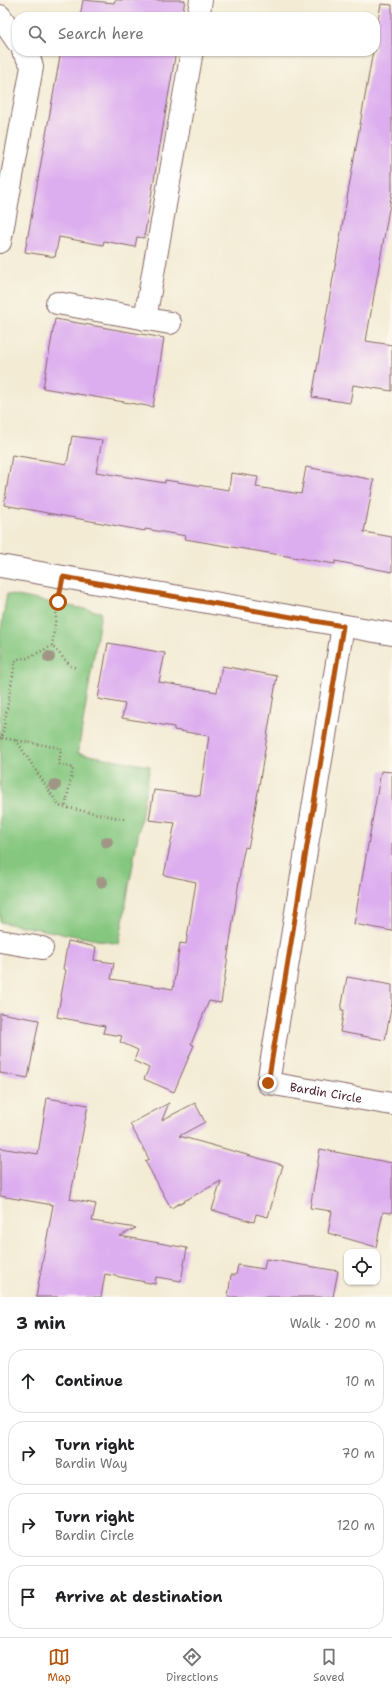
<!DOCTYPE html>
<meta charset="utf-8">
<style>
:root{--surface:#fff;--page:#f2f2f2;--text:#202124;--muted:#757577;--line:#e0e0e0;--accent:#b45309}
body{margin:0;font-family:"Shantell Sans",sans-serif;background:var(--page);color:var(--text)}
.controls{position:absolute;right:12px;bottom:12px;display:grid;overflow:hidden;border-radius:8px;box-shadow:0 1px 3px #0004}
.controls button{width:36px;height:36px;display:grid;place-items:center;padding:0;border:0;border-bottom:1px solid var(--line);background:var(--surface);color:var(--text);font:20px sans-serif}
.stop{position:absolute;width:12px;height:12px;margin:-9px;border:3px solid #b45309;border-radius:50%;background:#fff}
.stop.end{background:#b45309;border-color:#fff;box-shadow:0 1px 4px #0008}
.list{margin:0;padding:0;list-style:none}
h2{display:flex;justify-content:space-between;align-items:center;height:52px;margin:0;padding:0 16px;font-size:17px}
h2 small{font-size:13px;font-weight:400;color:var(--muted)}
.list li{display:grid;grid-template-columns:26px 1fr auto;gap:12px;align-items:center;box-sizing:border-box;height:64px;margin:0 8px 8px;padding:0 8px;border:1px solid var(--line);border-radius:16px}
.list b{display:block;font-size:15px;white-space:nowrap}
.list p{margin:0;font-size:13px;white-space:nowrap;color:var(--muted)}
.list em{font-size:13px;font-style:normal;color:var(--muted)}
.icon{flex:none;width:22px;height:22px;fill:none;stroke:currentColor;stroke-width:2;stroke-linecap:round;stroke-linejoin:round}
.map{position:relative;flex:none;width:392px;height:1297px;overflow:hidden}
.search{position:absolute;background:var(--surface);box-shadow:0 1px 3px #0004;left:12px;right:12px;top:12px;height:44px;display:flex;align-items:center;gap:10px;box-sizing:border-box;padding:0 14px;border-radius:16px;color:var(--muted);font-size:15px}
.sheet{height:340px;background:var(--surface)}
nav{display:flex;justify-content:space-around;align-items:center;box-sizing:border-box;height:56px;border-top:1px solid var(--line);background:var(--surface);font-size:11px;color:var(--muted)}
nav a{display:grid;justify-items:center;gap:2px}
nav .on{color:var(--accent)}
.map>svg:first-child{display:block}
.green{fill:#85c77f;stroke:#687355}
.building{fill:#ddaeef}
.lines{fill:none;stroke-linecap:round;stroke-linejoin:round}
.minor-casing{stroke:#856666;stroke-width:24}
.path{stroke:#856666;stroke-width:2.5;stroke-dasharray:1 3;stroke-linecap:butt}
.minor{stroke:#fff;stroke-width:22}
.tree{fill:#a09685}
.route{stroke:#b45309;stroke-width:5}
.labels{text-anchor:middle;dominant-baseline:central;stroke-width:3;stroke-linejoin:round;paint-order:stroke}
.street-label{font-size:12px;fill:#4a1f2b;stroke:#fbf7ec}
</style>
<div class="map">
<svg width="392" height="1297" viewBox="0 0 392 1297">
<rect width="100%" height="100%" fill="#fbf7ec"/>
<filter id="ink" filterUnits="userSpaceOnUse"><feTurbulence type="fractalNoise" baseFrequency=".025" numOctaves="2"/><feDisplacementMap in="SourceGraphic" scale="8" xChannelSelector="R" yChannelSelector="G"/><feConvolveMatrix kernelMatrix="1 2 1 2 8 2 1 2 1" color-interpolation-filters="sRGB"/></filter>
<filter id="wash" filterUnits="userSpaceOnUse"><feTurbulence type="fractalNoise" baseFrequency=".012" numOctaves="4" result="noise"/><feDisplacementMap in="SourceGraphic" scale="16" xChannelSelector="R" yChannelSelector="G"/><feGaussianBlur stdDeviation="0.9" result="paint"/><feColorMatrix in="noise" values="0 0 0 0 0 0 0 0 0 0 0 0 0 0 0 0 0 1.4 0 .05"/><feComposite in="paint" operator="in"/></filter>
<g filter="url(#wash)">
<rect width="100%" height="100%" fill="#f3ebd4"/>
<!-- green -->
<path class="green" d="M7,594L101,612L78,753L150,766L119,944L0,922V635Z"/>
<g id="blocks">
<!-- building -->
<g class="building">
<path d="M83,0L114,3L115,0H185L182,17H80Z"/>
<path d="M381,4L392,5V192L366,341L392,345V391L353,385L350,403L312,397L373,51H375V37Z"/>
<path d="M61,51H176L144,238L137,237L135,247L104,241L103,245L59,237L55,257L25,252Z"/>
<path d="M55,319L164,338L153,407L43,388Z"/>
<path d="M72,436L102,440L96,472L165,483V480L229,490L231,473L258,477L256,487L301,494L306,467L374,480L364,532L392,537V572L335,561V564L220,545L185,539L186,536L145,529V531L4,505L12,455L67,464Z"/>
<path d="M108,643L165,653L159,682L217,692L222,666L277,676L251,834L248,848L245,847L242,860L221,1003L209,1001L191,1044L194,1045L174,1092L144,1079L149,1068L134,1061L138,1050L120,1042L122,1036L103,1033L105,1026L57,1017L66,970L63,969L68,941L96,947L94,960L114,963L111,979L173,989L180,943L186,944L196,882L164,875L175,823L149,820L154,790L200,796L209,736L174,730V727L122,718L125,704L98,699Z"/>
<path d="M381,771L392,772V931L354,924Z"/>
<path d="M347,977L392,985V1003L385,1040L340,1032L344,1010H341Z"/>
<path d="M0,1013L39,1020L28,1078L0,1073Z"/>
<path d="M47,1098L88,1105L70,1199L96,1204L92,1221L136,1228L120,1236L187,1248L181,1281L156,1277L155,1284L105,1274L101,1297H36L53,1205L0,1196V1148L38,1154Z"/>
<path d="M169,1103L162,1120L195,1103L205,1122L179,1136L283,1165L268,1217L256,1214L254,1222L212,1210L221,1181L171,1208L145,1161L149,1159L130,1124Z"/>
<path d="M320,1149L392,1163V1213L383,1212L376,1247L328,1233L332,1211L310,1208Z"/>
<path d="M266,1259L338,1271L333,1297H228L231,1275H236L238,1265L264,1269Z"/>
</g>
</g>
</g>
<g filter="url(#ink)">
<use href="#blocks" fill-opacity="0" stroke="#856666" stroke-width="1"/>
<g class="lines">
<defs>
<g id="minor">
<path d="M0,16L17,41"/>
<path d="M198,17L201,0"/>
<path d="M0,242L32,67L31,63L23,51"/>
<path d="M57,303L170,323"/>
<path d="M145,319L192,51"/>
<path d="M0,566L392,634"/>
<path id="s1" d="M343,626L268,1083L392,1104"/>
<path d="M0,941L42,948"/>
</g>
</defs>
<!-- minor casing -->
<use href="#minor" class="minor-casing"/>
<!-- path -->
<g class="path">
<path d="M58,601L52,646L71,666L77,668"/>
<path d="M0,738H2L15,662L17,659L27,658L52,646"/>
<path d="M2,738L61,748L59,764L73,768L65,808"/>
<path d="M16,740L59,806L124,819"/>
</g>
<!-- minor -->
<use href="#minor" class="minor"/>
</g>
<!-- trees -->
<g class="tree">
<circle cx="49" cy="657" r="6"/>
<circle cx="55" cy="785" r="6"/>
<circle cx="107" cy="842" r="6"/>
<circle cx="102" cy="882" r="6"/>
</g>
</g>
<g class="lines" filter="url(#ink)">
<!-- route -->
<path class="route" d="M58,602L63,577L343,626L268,1083"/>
</g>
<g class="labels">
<!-- street labels -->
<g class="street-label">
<text stroke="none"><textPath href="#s1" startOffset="522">Bardin Circle</textPath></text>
</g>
</g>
</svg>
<div class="controls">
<button><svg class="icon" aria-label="locate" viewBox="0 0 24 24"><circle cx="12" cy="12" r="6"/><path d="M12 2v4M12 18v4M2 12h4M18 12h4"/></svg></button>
</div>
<div class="stop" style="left:58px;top:602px"></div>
<div class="stop end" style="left:268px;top:1083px"></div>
<div class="search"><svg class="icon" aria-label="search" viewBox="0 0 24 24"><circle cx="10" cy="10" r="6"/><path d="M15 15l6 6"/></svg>Search here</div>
</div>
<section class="sheet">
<h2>3 min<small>Walk · 200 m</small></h2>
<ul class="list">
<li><svg class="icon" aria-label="ahead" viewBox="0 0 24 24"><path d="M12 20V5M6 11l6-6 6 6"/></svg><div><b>Continue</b></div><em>10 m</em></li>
<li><svg class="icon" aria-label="right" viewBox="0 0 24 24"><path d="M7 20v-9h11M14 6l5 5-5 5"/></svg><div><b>Turn right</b><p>Bardin Way</p></div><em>70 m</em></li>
<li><svg class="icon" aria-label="right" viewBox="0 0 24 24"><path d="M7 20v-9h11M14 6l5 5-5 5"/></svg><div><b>Turn right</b><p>Bardin Circle</p></div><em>120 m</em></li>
<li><svg class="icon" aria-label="arrive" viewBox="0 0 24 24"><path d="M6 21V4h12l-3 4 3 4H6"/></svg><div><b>Arrive at destination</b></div></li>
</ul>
</section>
<nav>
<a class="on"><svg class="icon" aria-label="map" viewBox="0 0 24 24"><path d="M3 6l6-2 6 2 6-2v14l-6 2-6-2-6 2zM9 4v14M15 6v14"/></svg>Map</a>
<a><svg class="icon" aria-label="directions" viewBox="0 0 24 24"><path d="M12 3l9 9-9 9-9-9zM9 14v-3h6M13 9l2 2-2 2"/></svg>Directions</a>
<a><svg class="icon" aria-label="saved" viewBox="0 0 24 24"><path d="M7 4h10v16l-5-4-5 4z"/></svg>Saved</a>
</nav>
